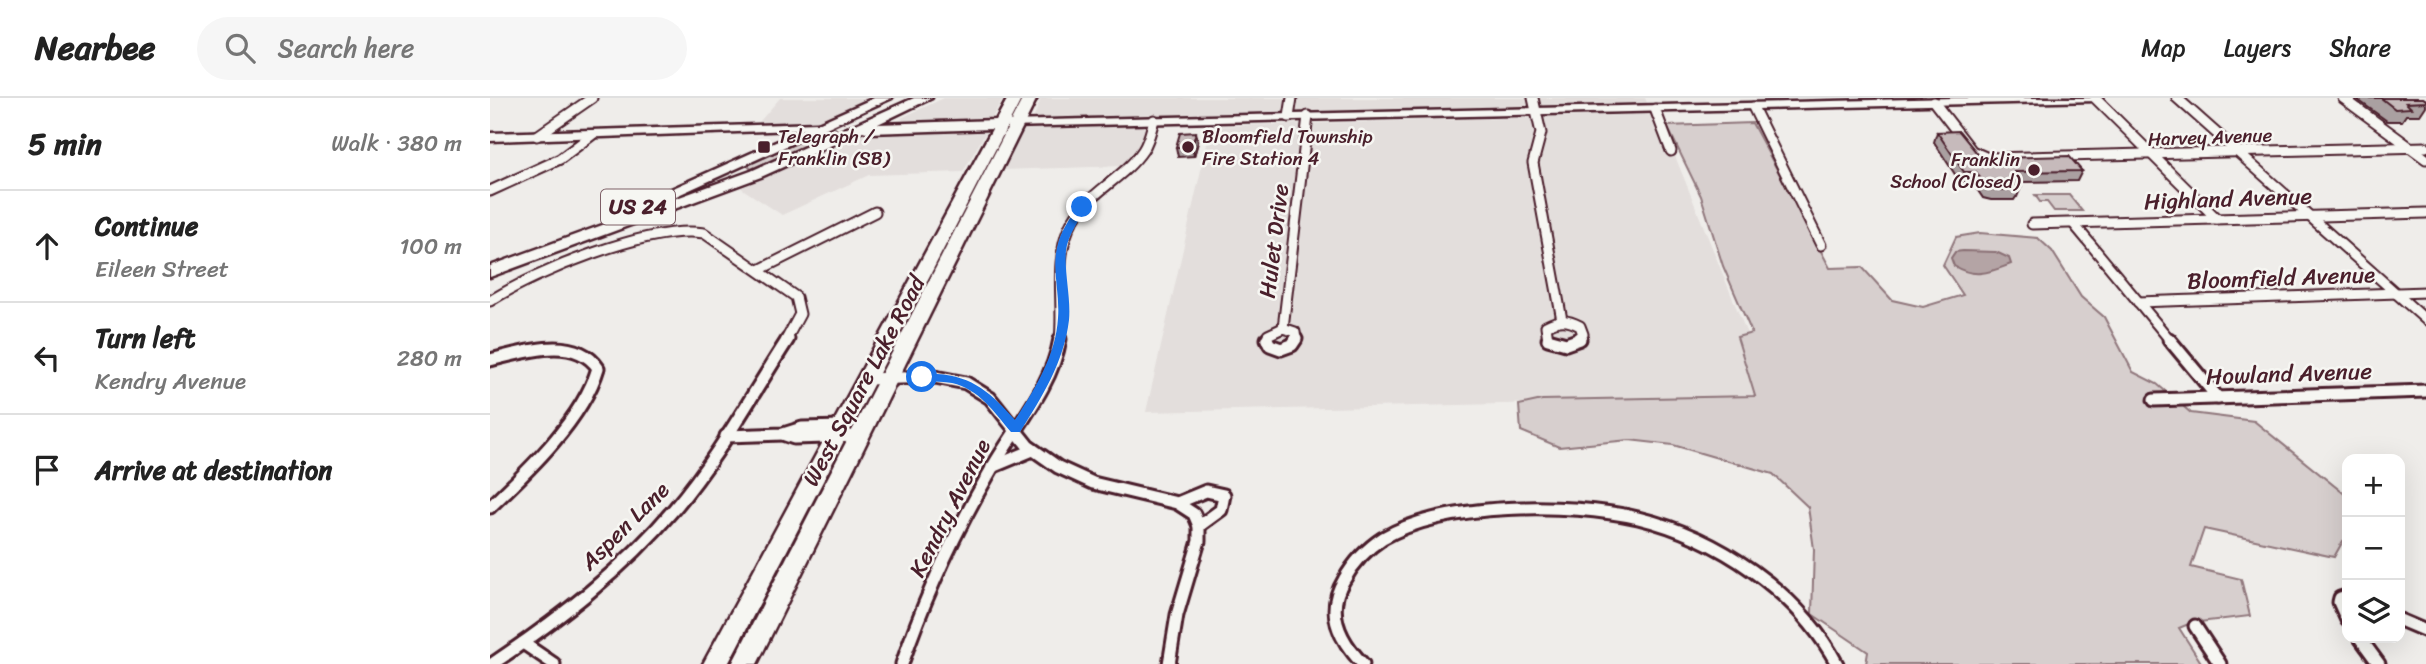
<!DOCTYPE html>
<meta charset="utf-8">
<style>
:root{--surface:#fff;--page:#f6f6f6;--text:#222;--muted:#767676;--line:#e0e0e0}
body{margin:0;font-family:Sriracha,sans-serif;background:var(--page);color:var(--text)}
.controls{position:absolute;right:21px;bottom:21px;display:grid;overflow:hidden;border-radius:14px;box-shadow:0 7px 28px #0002}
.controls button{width:63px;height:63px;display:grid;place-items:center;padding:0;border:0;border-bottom:2px solid var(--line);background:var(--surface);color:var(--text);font:35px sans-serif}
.stop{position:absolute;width:21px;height:21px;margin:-16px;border:5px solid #1a73e8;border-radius:50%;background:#fff}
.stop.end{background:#1a73e8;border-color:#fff;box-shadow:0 2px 7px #0008}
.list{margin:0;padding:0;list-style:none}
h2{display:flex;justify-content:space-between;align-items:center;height:91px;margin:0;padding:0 28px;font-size:30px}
h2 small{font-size:23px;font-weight:400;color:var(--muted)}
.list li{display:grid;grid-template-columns:46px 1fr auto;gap:21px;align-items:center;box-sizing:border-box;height:112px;padding:0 28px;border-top:2px solid var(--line)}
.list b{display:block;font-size:26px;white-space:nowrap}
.list p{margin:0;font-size:23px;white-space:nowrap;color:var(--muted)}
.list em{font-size:23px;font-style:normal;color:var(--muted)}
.icon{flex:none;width:38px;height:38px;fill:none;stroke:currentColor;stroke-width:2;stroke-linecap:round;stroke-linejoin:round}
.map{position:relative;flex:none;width:1936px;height:566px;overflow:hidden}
header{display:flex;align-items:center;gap:42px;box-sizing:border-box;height:98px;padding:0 35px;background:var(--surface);border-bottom:2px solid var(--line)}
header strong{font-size:33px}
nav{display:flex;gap:38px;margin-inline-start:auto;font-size:24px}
.search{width:490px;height:63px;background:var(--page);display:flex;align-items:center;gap:18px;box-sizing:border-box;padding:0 24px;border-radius:38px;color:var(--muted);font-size:26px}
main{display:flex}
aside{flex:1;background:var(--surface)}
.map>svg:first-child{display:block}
.built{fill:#e3dedc}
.green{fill:#d7cfce;stroke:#90777c;stroke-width:2}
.water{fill:#b4a4a5;stroke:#8a6f74;stroke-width:2}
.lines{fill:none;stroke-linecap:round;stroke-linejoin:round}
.street-far1-casing{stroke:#4a1f2b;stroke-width:13}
.street-casing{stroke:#4a1f2b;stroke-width:17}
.secondary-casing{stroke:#4a1f2b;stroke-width:5}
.highway-casing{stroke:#4a1f2b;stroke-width:5}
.street-far1{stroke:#f6f6f2;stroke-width:9}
.street{stroke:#f6f6f2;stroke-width:11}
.secondary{fill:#f6f6f2;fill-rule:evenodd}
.highway{fill:#f6f6f2;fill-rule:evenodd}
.wall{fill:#aaa0a1;stroke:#4a1f2b;stroke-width:2}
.shaded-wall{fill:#8b8283;stroke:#4a1f2b;stroke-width:2}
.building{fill:#c6babb;stroke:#4a1f2b;stroke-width:2}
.route{fill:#1a73e8}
.poi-dot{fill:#4a1f2b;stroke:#f6f6f2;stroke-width:2.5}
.labels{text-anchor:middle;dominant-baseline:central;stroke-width:5;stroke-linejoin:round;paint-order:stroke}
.far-poi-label{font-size:19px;fill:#4a1f2b;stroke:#f6f6f2;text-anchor:start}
.far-street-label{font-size:19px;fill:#4a1f2b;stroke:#f6f6f2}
.shield{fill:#f6f6f2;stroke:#7e6067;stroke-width:2}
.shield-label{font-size:21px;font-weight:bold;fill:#4a1f2b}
.street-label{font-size:23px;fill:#4a1f2b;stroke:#f6f6f2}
</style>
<header>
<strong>Nearbee</strong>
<div class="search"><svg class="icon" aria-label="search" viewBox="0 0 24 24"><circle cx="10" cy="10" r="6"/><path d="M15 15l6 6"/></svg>Search here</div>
<nav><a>Map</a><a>Layers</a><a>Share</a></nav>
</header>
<main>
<aside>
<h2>5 min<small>Walk · 380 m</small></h2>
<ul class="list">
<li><svg class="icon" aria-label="ahead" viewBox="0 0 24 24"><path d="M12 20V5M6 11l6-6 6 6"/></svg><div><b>Continue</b><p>Eileen Street</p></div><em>100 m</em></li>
<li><svg class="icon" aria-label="left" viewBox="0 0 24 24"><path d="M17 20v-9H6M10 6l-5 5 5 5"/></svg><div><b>Turn left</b><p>Kendry Avenue</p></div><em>280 m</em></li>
<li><svg class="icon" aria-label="arrive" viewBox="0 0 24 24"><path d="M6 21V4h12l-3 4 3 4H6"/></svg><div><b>Arrive at destination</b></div></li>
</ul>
</aside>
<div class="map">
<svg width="1936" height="566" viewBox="0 0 1936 566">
<rect width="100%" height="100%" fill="#efedea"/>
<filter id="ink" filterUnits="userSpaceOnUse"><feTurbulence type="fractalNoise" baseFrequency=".0143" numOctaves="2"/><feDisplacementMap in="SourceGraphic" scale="14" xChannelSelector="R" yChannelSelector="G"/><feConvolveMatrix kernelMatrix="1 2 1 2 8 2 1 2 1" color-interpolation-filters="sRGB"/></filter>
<g filter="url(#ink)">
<!-- built -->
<g class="built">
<path d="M290,0H382L318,28L264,30Z"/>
<path d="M454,0H513L502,20L414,23L411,20Z"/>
<path d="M551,0H1155L1159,10L550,21L544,19Z"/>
<path d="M1168,16L1283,300L656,314L721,28Z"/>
<path d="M650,27L657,32L652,49L634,68L512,72L534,31Z"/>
<path d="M497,32L473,74L379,77L292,117L251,90L374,35Z"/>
</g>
<!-- green -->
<g class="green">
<path d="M1262,25L1340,170L1372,169L1402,202L1433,209L1473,197L1453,167L1466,139L1490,135L1548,140L1562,153L1591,199L1614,219L1643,274L1667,286L1701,315L1764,323L1857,398V444L1853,443L1844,459L1714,431L1701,469L1751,481L1760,518L1701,525L1689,530L1712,566H1376L1378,554L1322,516L1324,451L1318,409L1283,376L1183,347L1139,342L1069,349L1031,333L1029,307L1052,302L1265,298L1247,239L1262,235L1233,168L1211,98L1177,28Z"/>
<path d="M343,28L349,34L261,71L256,66Z"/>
<path d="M1545,97H1579L1592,113H1564L1557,104H1550Z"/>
</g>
<!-- water -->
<path class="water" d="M1473,153L1506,154L1519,160L1521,166C1500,174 1485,181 1464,168L1461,160L1465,154Z"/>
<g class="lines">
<defs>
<g id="street-far1">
<path d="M1043,0L1051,35L1043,65L1072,222"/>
<path d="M1605,0L1727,121"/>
<path d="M1687,0L1936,222"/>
<path d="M1853,0L1936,61"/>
<path d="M1444,4L1482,53L1498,60L1936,49"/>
<path d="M1263,9L1331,147"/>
<path d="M1165,11L1181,53"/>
<path d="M799,19L802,0"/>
<path d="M47,38L102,0"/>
<path d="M0,93L70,61L102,37"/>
<path d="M1583,125L1680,242"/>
<path d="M1542,126L1936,115"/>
<path d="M269,172L385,114"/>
<path d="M0,203C47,173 160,127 214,135L306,199L310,216L296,242"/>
<path d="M1648,204L1936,194"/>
<path d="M793,230L818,18"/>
<path d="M570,242C574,205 564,166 579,130C594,96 633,82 653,52C659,43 661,32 664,22"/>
<path d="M776,242L778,237L793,230L805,234L806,242"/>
<path d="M1063,242L1058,241L1056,228C1069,221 1077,221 1090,228L1093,236L1086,242"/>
</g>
<g id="street">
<path d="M777,241L780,247L791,251L802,247L806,241"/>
<path d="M1058,241L1076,246L1090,241"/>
<path d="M1679,241L1728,300"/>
<path d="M0,262C34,254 85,236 108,270C93,321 38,373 0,409"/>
<path d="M376,281L445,279L476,285L500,300L538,348L568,369L603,385L687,405L704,416L709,428V443L687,517L679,566"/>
<path d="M1664,302L1936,293"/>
<path d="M295,337L304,340L369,338"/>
<path d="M236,338L293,336L312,330L354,329"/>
<path d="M502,369L543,352"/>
<path d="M687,405L716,393L734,397L731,412L709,428"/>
<path d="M1857,498L1850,500L1849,504L1857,522"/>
<path d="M1910,522L1936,533"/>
<path d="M1705,528L1730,566"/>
<path d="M1870,540L1889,566"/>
<path d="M33,545L64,566"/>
<path d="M2,566C69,521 133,472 185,410C229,358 261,298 298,241"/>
<path d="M412,566C435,498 465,434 501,372C524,331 562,289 570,241"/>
<path d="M873,566C849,542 835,513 854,482C864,464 876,451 893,440C955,404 1079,404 1148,420C1227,439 1308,493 1347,566"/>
</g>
<g id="secondary">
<path d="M1464,0H1612L1606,3L514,29L508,26L514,23Z"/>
<path d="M328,25L334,29L332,31L0,43V35Z"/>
</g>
<g id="highway">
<path d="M384,0H402L184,99H172L170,96Z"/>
<path d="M424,0H442L388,26L506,22L518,0H532L238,566H213L502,31L379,35L373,33L271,79L0,179V168L261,73Z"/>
<path d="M533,0H547L267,566H242Z"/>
</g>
</defs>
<!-- street-far1 casing -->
<use href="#street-far1" class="street-far1-casing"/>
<!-- street casing -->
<use href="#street" class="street-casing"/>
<!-- secondary casing -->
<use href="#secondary" class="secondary-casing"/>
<!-- highway casing -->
<use href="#highway" class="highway-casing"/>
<!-- street-far1 -->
<use href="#street-far1" class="street-far1"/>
<!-- street -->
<use href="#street" class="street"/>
<!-- secondary -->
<use href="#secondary" class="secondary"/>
<!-- highway -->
<use href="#highway" class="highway"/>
</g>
<!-- wall -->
<g class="wall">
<path d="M1869,0H1933L1936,2V8L1930,17H1916L1912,23H1897L1868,2Z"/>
<path d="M1447,34L1495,65L1510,64L1512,60L1592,73L1587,83L1532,84L1530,87L1531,89L1527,99H1526L1524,102H1501L1493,100L1482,84H1470L1444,44Z"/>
<path d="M708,44L704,58L688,59L686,49Z"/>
</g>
<!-- shaded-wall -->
<path class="shaded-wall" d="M706,34L708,44L704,58L702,48Z"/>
<!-- building -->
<g class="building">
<path d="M1891,0H1933L1936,2V4L1916,5L1921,10L1905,11Z"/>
<path d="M1469,33L1495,65L1516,64L1512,60L1579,58L1592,73L1525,74L1532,83H1527L1531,89H1527L1529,92H1505L1497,90L1486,74H1474L1447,34Z"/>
<path d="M706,34L702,48L686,49L690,35Z"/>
</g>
</g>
<!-- route -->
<path class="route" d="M589,107L597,109C589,122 578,137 576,152C574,175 581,199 579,222C574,264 552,299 530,334H521C504,314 489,291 462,285C451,283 439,284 428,282L427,279C433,274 439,276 447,276C483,278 502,296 525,322C545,291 566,257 568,220C570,197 562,172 567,150C570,134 580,120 589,107Z"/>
<!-- markers -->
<g class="poi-dot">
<rect x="267" y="42" width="14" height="14" rx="3.5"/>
<circle cx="698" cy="49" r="7"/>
<circle cx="1544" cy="72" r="7"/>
</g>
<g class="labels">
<!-- far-poi labels -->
<g class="far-poi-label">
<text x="288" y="38">Telegraph /<tspan x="288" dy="22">Franklin (SB)</tspan></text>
<text x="712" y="38">Bloomfield Township<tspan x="712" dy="22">Fire Station 4</tspan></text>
<text x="1530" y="61" text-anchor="end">Franklin<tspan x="1530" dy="22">School (Closed)</tspan></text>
</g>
<!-- far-street labels -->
<g class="far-street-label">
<text transform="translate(1720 39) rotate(-2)">Harvey Avenue</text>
</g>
<!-- shield labels -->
<rect class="shield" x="111" y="91.5" width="74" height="35" rx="5"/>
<g class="shield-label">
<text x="148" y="109">US 24</text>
</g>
<!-- street labels -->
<g class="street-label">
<text transform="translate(1738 101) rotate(-2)">Highland Avenue</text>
<text transform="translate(784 143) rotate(-83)">Hulet Drive</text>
<text transform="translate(1791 180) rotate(-2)">Bloomfield Avenue</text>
<text transform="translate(1799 276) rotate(-2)">Howland Avenue</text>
<text transform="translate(374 283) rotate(-62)">West Square Lake Road</text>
<text transform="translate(460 410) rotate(-63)">Kendry Avenue</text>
<text transform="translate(135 428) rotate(-45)">Aspen Lane</text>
</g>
</g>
</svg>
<div class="controls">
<button>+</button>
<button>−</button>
<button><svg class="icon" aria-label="layers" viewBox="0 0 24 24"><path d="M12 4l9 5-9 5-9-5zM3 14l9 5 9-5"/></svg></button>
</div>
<div class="stop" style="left:432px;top:279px"></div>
<div class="stop end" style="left:592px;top:109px"></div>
</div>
</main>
